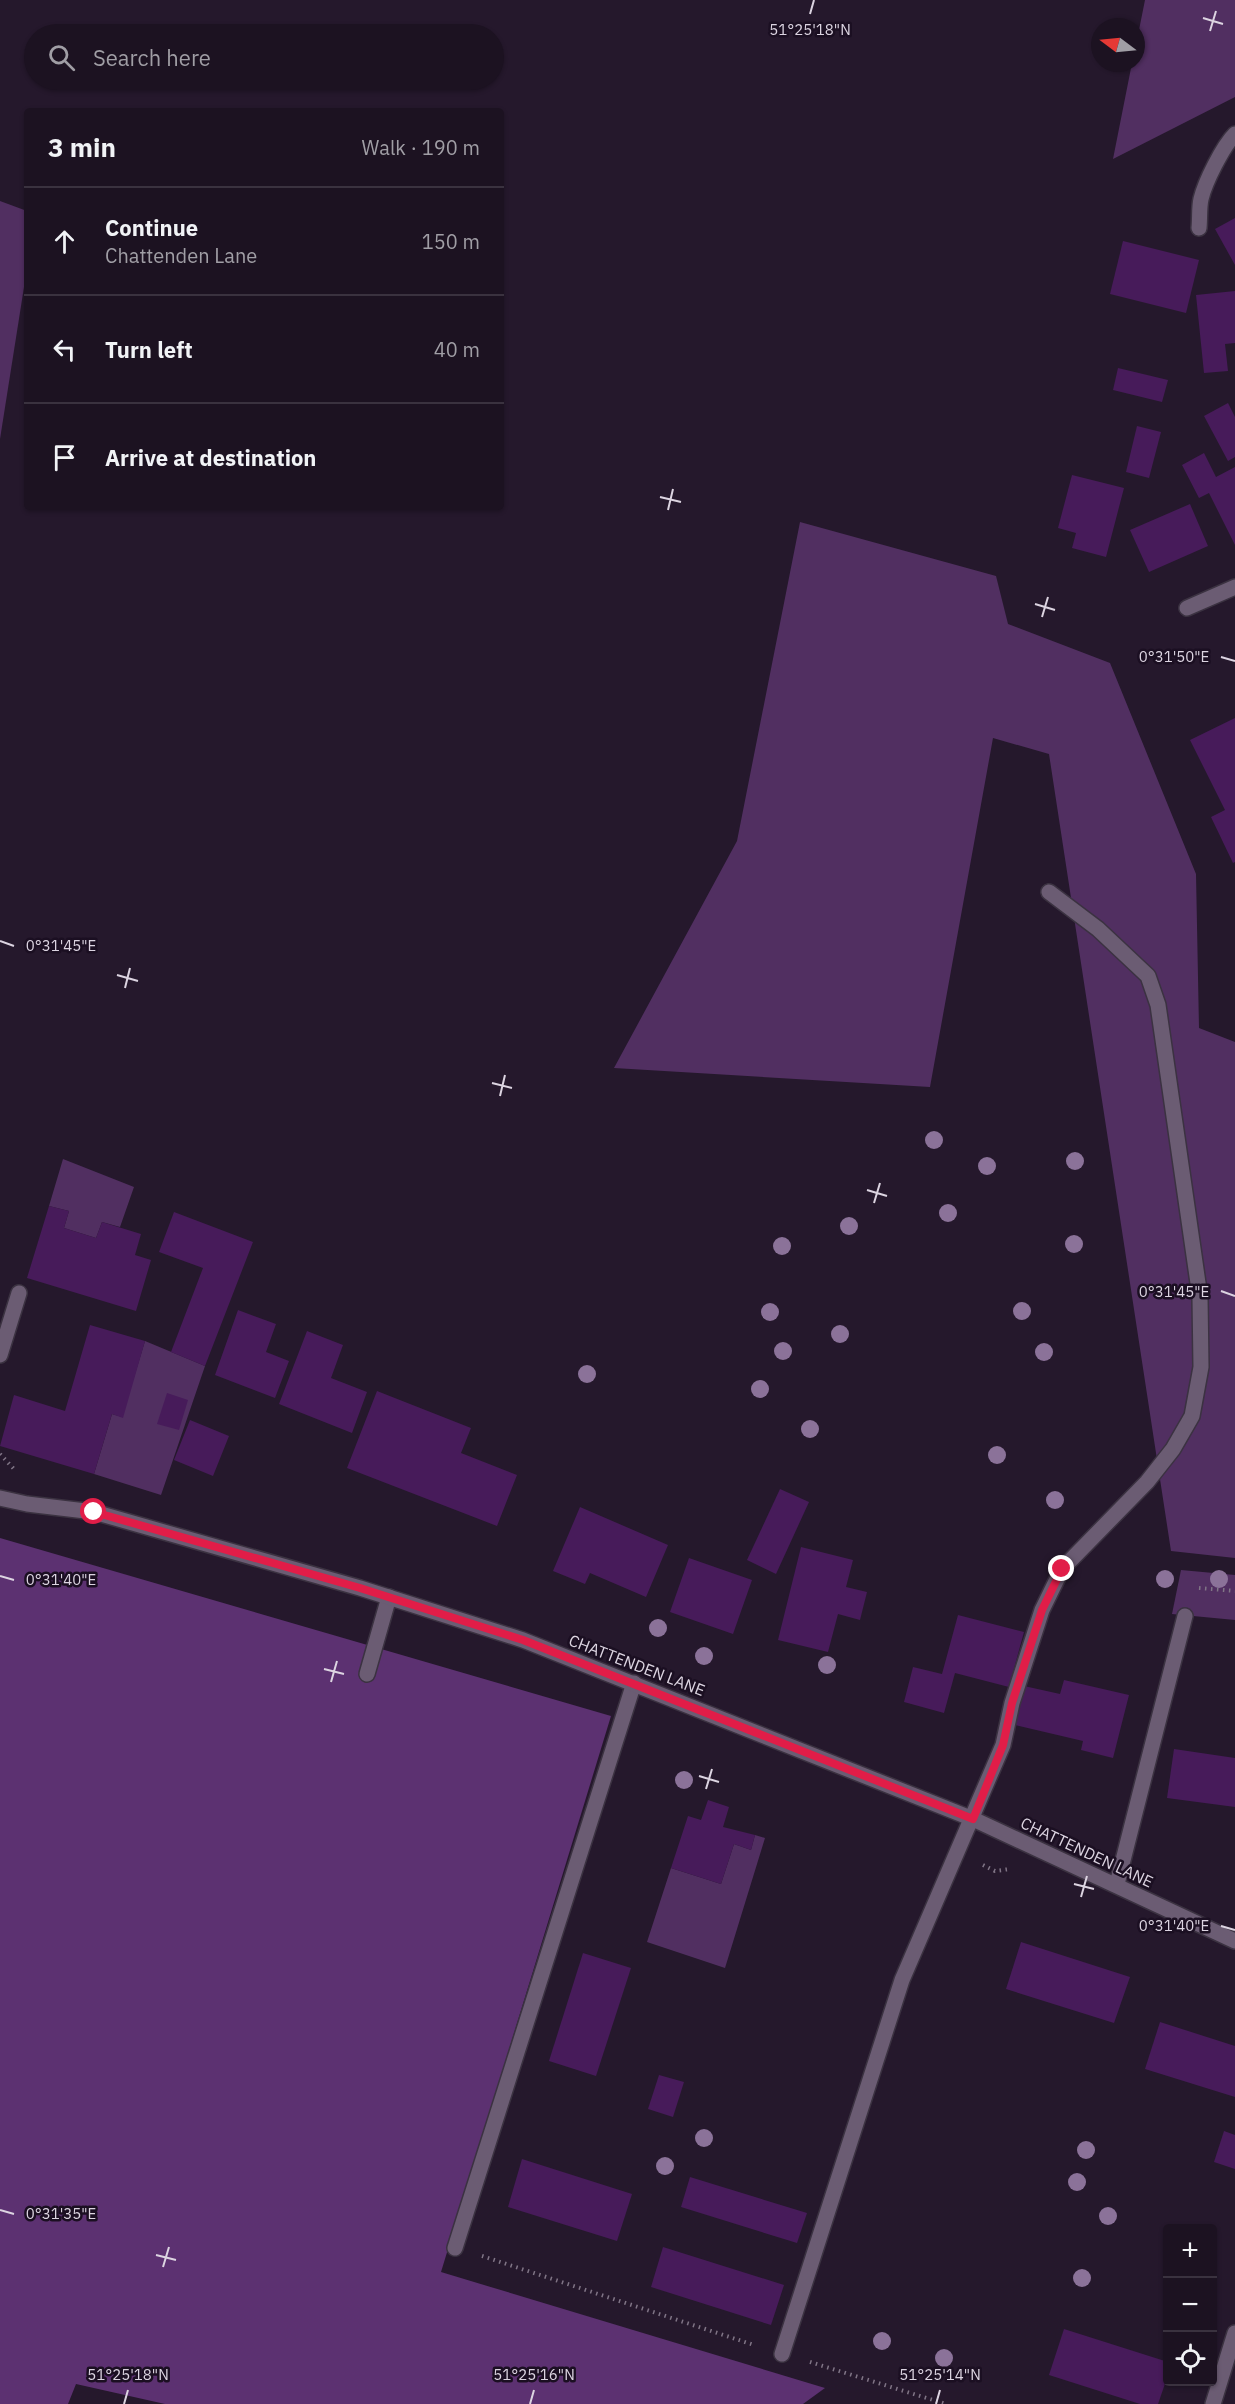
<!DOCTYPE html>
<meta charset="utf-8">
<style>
:root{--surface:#1c1221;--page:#29202e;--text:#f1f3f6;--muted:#a09ea5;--line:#3a323f}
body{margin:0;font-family:"IBM Plex Sans",sans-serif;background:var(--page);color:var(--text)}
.controls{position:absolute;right:18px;bottom:18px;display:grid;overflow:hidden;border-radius:6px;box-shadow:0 2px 4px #0004}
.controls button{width:54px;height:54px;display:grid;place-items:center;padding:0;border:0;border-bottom:2px solid var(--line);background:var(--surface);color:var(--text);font:30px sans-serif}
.compass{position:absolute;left:1091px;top:18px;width:54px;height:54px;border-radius:50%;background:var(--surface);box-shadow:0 2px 4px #0004;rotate:286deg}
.stop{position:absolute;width:18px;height:18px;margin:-14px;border:4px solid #e11d48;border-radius:50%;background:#fff}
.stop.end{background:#e11d48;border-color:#fff;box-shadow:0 2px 6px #0008}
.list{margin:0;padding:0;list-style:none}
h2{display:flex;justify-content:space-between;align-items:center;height:78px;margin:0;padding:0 24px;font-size:26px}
h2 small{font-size:20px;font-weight:400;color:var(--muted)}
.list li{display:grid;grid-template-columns:39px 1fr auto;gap:18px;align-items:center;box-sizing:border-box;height:108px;padding:0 24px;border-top:2px solid var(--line)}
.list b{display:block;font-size:22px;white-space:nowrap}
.list p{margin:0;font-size:20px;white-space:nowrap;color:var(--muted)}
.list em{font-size:20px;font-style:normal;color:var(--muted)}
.icon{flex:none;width:33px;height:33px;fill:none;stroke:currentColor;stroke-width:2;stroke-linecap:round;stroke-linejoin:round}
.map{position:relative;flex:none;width:1235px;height:2404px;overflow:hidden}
.search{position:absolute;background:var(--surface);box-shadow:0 2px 4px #0004;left:24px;top:24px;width:480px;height:66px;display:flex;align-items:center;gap:15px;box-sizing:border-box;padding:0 21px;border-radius:33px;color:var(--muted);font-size:22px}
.panel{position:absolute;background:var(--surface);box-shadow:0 2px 4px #0004;left:24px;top:108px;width:480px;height:402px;border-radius:6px}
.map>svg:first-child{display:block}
.green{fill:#512f61}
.forest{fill:#5c3171}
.building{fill:#471b5a}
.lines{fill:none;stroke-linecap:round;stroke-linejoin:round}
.lane-casing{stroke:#3b3241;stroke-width:18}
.street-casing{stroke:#3b3241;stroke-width:18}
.path{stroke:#807586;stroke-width:4;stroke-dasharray:1.5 4.5;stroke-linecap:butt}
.lane{stroke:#6b5c73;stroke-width:15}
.street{stroke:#6b5c73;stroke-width:15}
.tree{fill:#8b7299}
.route{stroke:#e11d48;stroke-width:8}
.ticks{fill:none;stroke:#dcd4e1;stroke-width:2}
.labels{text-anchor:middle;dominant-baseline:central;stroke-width:5;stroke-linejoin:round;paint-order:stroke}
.street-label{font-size:16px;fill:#dcd4e1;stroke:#1b0f22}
.ticks-label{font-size:15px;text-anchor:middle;fill:#dcd4e1;stroke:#1b0f22;stroke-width:5;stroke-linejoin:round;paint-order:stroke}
</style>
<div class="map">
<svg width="1235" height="2404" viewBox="0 0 1235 2404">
<rect width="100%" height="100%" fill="#25182c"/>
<!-- green -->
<g class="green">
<path d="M1145,0H1235V97L1113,159L1132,63H1136V45Z"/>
<path d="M0,201L27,211V268L0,439Z"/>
<path d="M800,522L996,576L1008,624L1110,663L1196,874L1199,1028L1235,1042V1558L1171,1551L1049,754L993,738L930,1087L614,1068L737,841Z"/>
<path d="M63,1159L134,1187L120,1227L102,1222L96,1238L64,1228L69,1211L49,1206Z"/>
<path d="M145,1341L205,1366L161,1495L94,1474L112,1414L122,1417Z"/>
<path d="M1181,1570L1235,1575V1620L1172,1614Z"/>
<path d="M755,1835L765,1838L725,1968L647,1942L671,1868L721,1884L734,1844L751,1850Z"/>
</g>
<!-- forest -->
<path class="forest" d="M0,1538L611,1716L441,2272L825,2388L803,2404H165L76,2384L68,2404H0Z"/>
<!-- building -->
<g class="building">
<path d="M1235,218V265L1215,229Z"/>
<path d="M1123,241L1199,260L1186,313L1110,294Z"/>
<path d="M1235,291V343L1225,344L1228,371L1204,373L1196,295Z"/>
<path d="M1118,368L1168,380L1162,402L1113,390Z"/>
<path d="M1228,403L1235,417V457L1228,461L1204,416Z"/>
<path d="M1137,426L1161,432L1149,478L1126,472Z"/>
<path d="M1204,453L1216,477L1235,467V545L1209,493L1199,498L1182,465Z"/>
<path d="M1072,475L1124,488L1106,557L1072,548L1076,533L1058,528Z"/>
<path d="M1190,504L1208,546L1149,572L1130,530Z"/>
<path d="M1235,718V862L1233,863L1211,817L1225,810L1190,740Z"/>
<path d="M49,1206L69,1211L64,1228L96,1238L102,1222L141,1234L135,1255L151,1260L136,1311L27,1278Z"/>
<path d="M174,1212L253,1242L205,1366L171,1352L203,1268L159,1252Z"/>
<path d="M238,1310L276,1324L266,1352L289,1361L275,1398L215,1375Z"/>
<path d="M90,1325L145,1341L123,1418L112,1414L94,1474L0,1446L14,1395L65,1411Z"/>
<path d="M307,1331L343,1345L331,1378L367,1392L352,1433L279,1404Z"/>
<path d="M377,1391L471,1428L461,1453L517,1475L497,1526L347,1468Z"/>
<path d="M167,1393L188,1400L179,1430L157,1424Z"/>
<path d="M190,1420L229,1436L213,1476L174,1460Z"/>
<path d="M780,1489L809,1502L776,1574L747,1560Z"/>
<path d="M580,1507L668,1545L646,1597L590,1573L585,1584L553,1571Z"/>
<path d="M801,1547L853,1560L846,1587L867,1592L860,1620L838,1614L828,1652L778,1640Z"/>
<path d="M689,1558L752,1580L733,1634L670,1612Z"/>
<path d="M958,1615L1024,1632L1009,1687L955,1673L944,1713L904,1702L913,1667L942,1674Z"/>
<path d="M1064,1680L1129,1695L1113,1758L1081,1750L1083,1741L1015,1725L1024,1686L1060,1694Z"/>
<path d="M1174,1749L1235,1758V1807L1167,1798Z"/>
<path d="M708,1800L729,1807L723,1827L755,1835L751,1850L734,1844L721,1884L671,1868L688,1816L701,1820Z"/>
<path d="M1021,1942L1130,1977L1114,2023L1006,1989Z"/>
<path d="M583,1953L631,1968L596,2076L549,2061Z"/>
<path d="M1160,2022L1235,2046V2097L1145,2069Z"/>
<path d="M659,2075L684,2082L673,2117L648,2109Z"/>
<path d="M1224,2131L1235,2135V2169L1214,2162Z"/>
<path d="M522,2159L632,2194L617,2241L508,2207Z"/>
<path d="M690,2177L807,2213L797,2243L681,2207Z"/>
<path d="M663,2247L784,2285L771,2325L651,2287Z"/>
<path d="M1064,2329L1168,2362V2375L1158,2404H1140L1049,2375Z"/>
</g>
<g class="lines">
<defs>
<g id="lane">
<path d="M1199,228C1200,218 1199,208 1201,199C1205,182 1223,146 1235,134"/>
<path d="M367,1674L389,1597"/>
<path d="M1117,1884L1185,1616"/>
<path d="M455,2248L634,1683"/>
</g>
<g id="street">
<path d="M1187,608L1235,587"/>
<path d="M0,1355L19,1293"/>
<path d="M0,1498L27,1504L94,1512L360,1588L523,1640L973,1819L1235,1941"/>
<path d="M782,2354L902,1980L1003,1745L1012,1703L1042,1610L1062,1569L1147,1482L1173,1449L1192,1416L1201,1367L1200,1297L1158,1005L1148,976L1098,929L1049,892"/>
<path d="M1213,2404L1235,2333"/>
</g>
</defs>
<!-- lane casing -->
<use href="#lane" class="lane-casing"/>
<!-- street casing -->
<use href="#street" class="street-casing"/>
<!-- path -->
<g class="path">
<path d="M0,1454L14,1469"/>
<path d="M1199,1588L1235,1591"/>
<path d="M983,1865L995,1871L1010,1869"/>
<path d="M482,2256L754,2345"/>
<path d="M810,2362L946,2404"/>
</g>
<!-- lane -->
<use href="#lane" class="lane"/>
<!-- street -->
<use href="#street" class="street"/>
</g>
<!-- trees -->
<g class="tree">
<circle cx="934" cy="1140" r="9"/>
<circle cx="1075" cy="1161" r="9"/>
<circle cx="987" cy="1166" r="9"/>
<circle cx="948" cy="1213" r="9"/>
<circle cx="849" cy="1226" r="9"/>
<circle cx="1074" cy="1244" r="9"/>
<circle cx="782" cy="1246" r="9"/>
<circle cx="1022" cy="1311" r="9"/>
<circle cx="770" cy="1312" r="9"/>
<circle cx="840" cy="1334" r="9"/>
<circle cx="783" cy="1351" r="9"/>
<circle cx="1044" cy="1352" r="9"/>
<circle cx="587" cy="1374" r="9"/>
<circle cx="760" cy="1389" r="9"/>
<circle cx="810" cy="1429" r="9"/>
<circle cx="997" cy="1455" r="9"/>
<circle cx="1055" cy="1500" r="9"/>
<circle cx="1165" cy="1579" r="9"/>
<circle cx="1219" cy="1579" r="9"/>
<circle cx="658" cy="1628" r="9"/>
<circle cx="704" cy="1656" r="9"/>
<circle cx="827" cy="1665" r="9"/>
<circle cx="684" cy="1780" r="9"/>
<circle cx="704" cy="2138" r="9"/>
<circle cx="1086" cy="2150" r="9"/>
<circle cx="665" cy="2166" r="9"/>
<circle cx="1077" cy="2182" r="9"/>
<circle cx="1108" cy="2216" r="9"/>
<circle cx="1082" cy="2278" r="9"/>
<circle cx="882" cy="2341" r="9"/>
<circle cx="944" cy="2358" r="9"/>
</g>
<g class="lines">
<!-- route -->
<path class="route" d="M94,1512L360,1588L523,1640L973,1819L1003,1745L1012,1703L1042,1610L1062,1569"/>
</g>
<!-- ticks -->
<path class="ticks" d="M810,14L814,0M1203,18L1223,24M1210,31L1216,11M660,497L681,502M668,510L673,489M1035,604L1055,610M1042,617L1048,597M1221,657L1235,661M0,941L14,946M117,975L138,981M125,988L130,968M492,1083L512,1088M500,1096L505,1075M867,1190L887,1196M874,1203L880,1183M1221,1291L1235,1296M0,1576L14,1580M324,1669L344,1674M331,1682L337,1661M699,1776L719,1782M706,1789L712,1769M1074,1884L1094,1889M1081,1897L1087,1876M1221,1926L1235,1930M0,2210L14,2214M156,2255L176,2260M163,2267L169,2247M124,2404L128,2390M530,2404L534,2390M936,2404L940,2390"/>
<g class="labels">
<!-- street labels -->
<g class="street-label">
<text transform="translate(637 1665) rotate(21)">CHATTENDEN LANE</text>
<text transform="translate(1087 1852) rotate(25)">CHATTENDEN LANE</text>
</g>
</g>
<g class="ticks-label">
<text x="810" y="35">51°25'18"N</text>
<text x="1174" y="662">0°31'50"E</text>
<text x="61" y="951">0°31'45"E</text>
<text x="1174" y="1297">0°31'45"E</text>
<text x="61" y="1585">0°31'40"E</text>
<text x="1174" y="1931">0°31'40"E</text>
<text x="61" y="2219">0°31'35"E</text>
<text x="128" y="2380">51°25'18"N</text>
<text x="534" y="2380">51°25'16"N</text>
<text x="940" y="2380">51°25'14"N</text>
</g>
</svg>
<div class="controls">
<button>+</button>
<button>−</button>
<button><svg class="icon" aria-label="locate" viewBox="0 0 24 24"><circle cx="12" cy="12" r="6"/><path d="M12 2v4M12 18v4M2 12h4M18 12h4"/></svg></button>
</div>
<svg class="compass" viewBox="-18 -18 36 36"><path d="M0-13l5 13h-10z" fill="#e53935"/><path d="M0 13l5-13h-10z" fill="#a09ea5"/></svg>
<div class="stop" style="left:94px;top:1512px"></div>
<div class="stop end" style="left:1062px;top:1569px"></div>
<div class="search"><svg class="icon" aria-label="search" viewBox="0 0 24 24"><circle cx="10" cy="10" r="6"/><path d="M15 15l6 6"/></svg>Search here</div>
<section class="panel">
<h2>3 min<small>Walk · 190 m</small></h2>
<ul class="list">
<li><svg class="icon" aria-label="ahead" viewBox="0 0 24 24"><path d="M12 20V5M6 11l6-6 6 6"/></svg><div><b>Continue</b><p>Chattenden Lane</p></div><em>150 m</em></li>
<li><svg class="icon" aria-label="left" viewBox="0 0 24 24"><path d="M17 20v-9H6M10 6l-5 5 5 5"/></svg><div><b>Turn left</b></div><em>40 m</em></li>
<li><svg class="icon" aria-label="arrive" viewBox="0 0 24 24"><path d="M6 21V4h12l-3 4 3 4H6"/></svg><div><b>Arrive at destination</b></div></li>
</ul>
</section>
</div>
